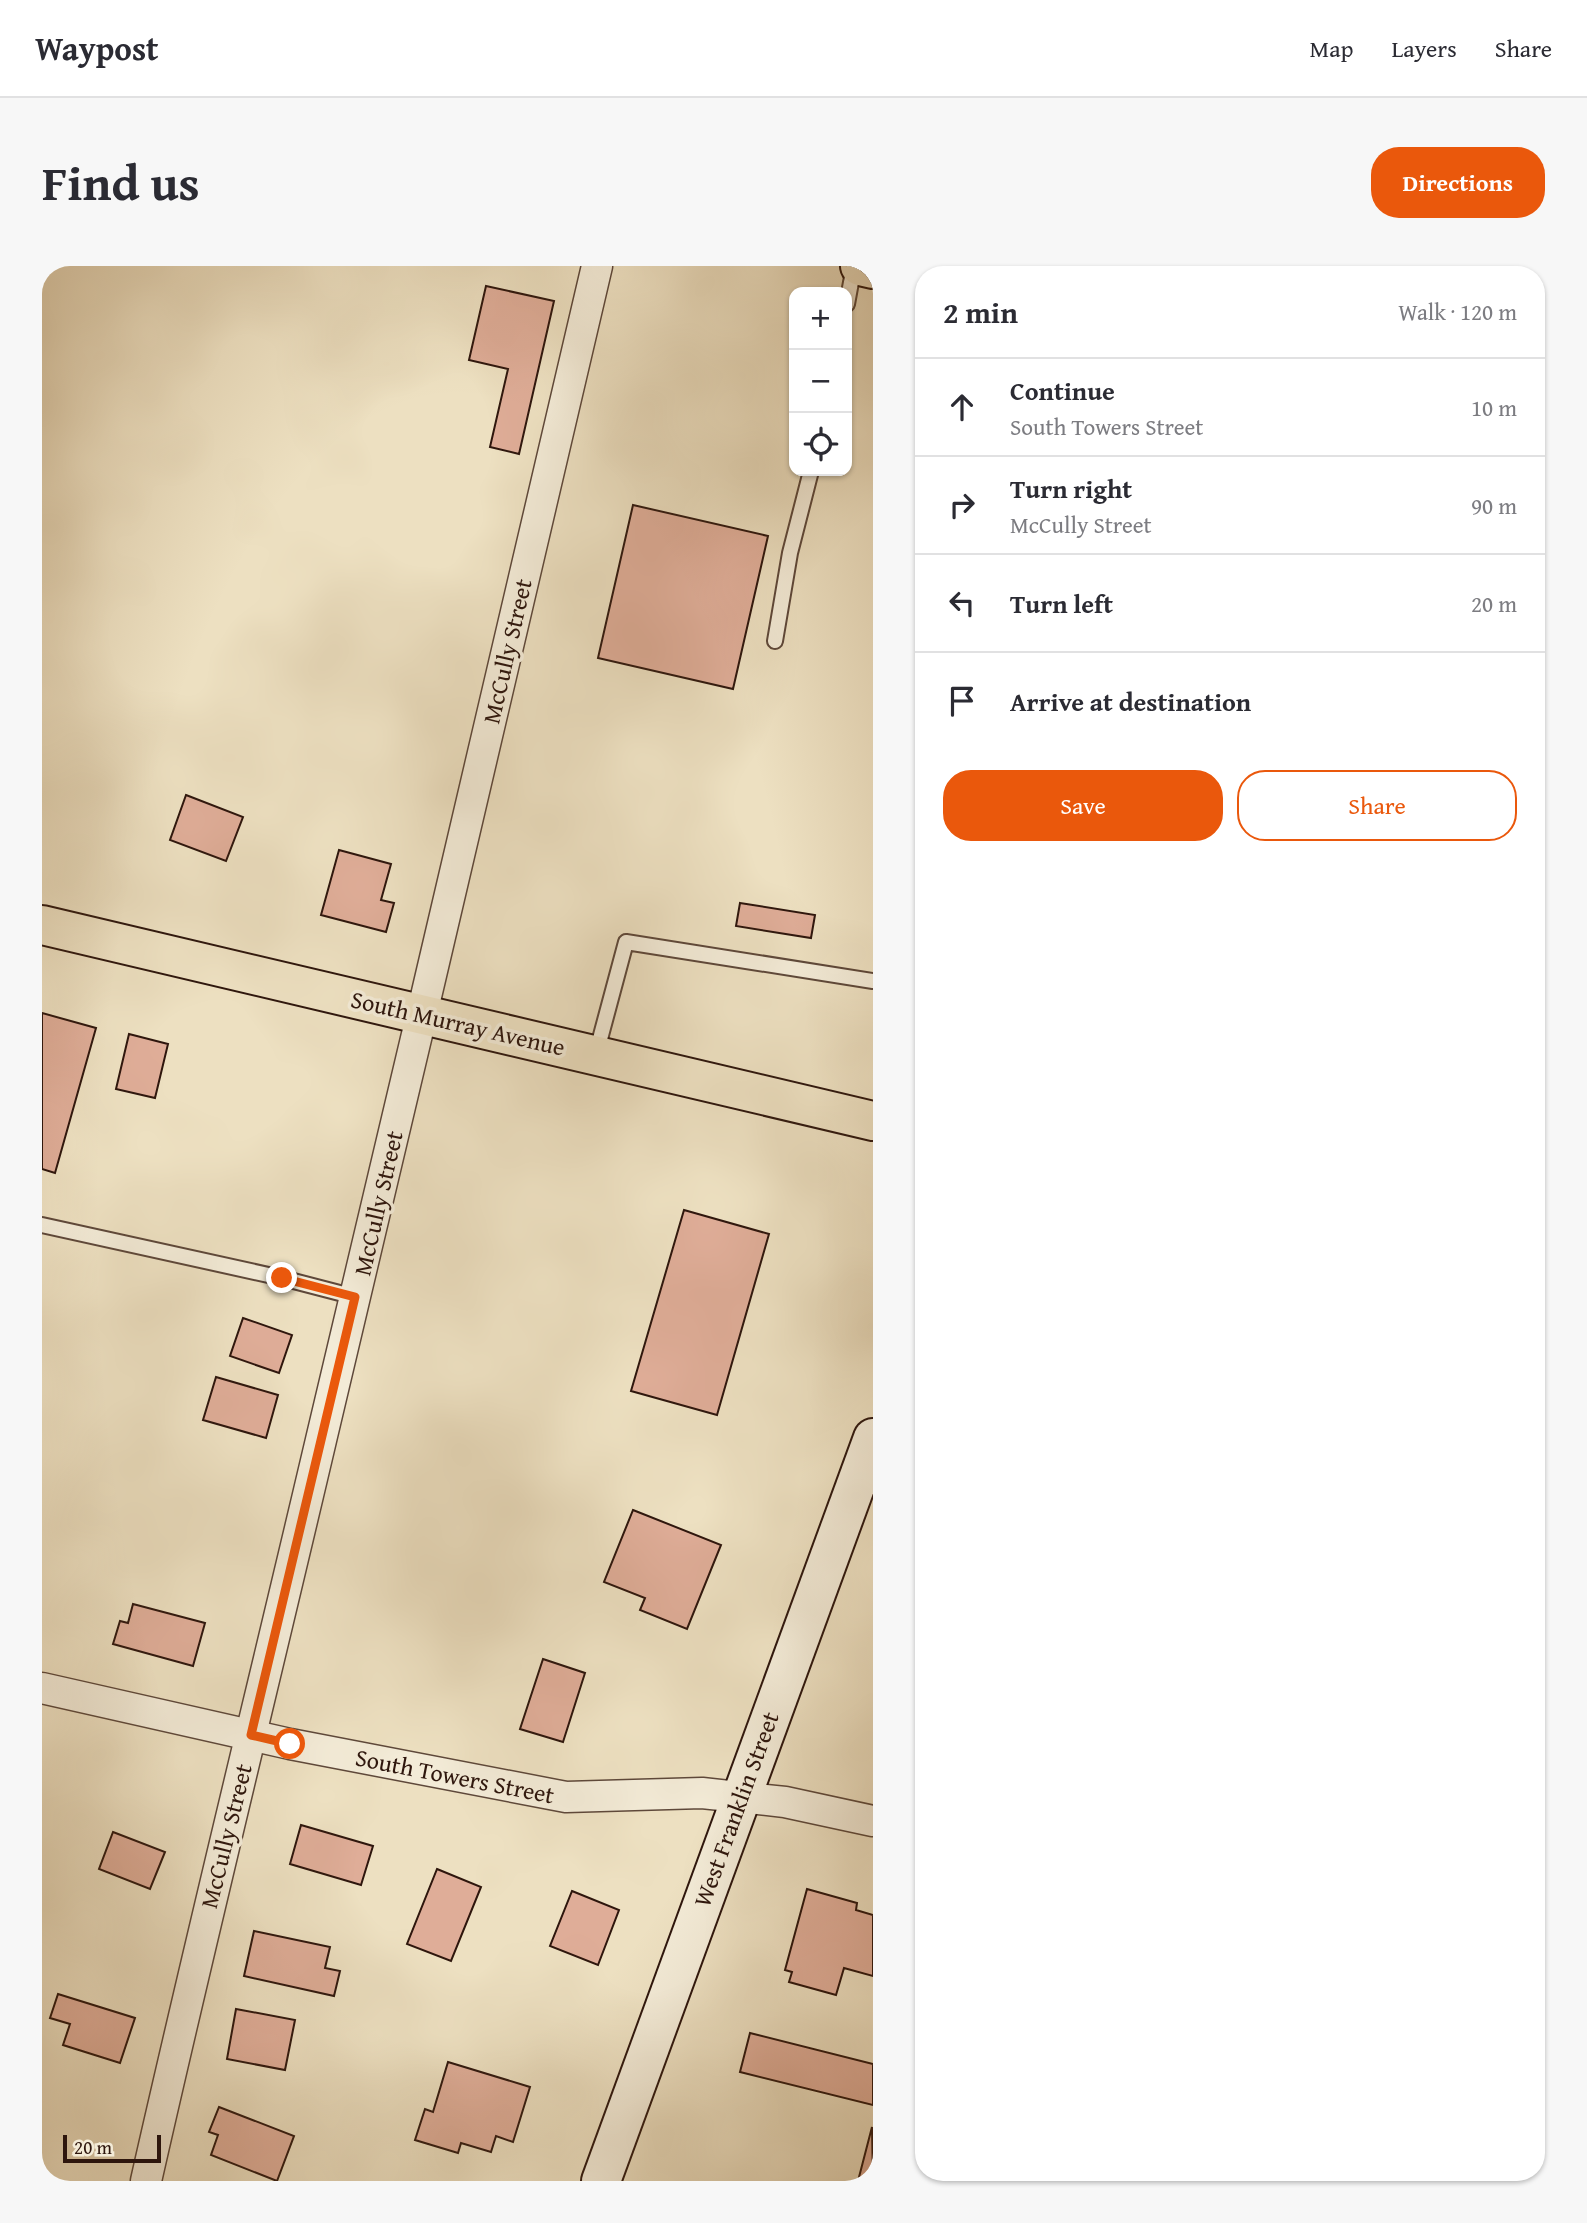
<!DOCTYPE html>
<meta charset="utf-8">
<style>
:root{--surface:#fff;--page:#f7f7f7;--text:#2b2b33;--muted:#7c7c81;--line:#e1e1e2;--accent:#ea580c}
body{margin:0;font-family:"Gentium Book Plus",serif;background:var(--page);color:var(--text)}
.controls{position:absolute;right:21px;top:21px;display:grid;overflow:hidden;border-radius:14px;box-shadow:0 2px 5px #0004}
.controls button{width:63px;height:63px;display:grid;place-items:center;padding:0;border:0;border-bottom:2px solid var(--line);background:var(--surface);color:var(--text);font:35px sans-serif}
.scale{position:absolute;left:21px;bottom:18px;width:98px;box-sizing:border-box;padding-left:7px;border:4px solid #2e160d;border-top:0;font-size:19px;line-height:24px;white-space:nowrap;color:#2e160d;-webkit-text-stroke:5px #f3ebd7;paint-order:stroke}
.stop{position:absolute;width:21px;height:21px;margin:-16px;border:5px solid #ea580c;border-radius:50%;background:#fff}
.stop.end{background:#ea580c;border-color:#fff;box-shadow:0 2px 7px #0008}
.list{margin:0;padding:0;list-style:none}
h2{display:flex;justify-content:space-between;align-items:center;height:91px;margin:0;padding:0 28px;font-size:30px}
h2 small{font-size:23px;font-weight:400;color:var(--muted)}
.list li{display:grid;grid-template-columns:46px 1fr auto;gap:21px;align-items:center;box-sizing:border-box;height:98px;padding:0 28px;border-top:2px solid var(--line)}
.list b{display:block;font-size:26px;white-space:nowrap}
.list p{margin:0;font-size:23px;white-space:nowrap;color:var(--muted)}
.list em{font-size:23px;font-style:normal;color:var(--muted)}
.actions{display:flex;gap:14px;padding:21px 28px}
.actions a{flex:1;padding:16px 0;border:2px solid var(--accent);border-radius:28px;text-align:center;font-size:24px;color:var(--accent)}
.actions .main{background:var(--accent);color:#fff}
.icon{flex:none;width:38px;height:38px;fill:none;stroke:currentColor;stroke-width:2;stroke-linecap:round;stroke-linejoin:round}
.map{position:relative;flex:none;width:831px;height:1915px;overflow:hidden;border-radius:28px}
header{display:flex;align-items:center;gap:42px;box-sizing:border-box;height:98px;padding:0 35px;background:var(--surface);border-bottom:2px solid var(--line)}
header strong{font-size:33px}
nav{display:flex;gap:38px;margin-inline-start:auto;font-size:24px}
.intro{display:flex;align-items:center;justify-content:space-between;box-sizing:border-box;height:168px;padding:0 42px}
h1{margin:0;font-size:49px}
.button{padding:18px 32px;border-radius:28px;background:var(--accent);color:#fff;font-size:24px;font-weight:700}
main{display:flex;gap:42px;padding:0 42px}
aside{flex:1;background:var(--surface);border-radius:28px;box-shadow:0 2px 5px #0004}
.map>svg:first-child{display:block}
.building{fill:#dfad98;stroke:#2e160d;stroke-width:2}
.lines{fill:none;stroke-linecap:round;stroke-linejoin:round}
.lane-casing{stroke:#5e483a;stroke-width:18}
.street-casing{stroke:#5e483a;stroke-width:33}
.secondary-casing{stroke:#2e160d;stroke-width:42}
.primary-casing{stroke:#2e160d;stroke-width:42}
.lane{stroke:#f3ebd7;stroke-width:14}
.street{stroke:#f3ebd7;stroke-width:30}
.secondary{stroke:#f3ebd7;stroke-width:38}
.primary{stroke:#ede0c1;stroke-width:38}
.route{stroke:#ea580c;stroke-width:9}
.labels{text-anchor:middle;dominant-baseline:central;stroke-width:7;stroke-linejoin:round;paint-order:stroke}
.street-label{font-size:24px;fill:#2e160d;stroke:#f3ebd7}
</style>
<header>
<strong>Waypost</strong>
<nav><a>Map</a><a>Layers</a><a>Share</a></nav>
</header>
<div class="intro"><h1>Find us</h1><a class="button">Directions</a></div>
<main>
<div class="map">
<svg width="831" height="1915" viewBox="0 0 831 1915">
<rect width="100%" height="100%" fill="#ede0c1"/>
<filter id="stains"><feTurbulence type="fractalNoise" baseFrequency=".00286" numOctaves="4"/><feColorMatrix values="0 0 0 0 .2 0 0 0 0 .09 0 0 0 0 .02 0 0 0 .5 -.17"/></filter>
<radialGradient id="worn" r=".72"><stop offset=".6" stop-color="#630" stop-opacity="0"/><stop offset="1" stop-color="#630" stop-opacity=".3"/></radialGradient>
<!-- building -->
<g class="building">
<path d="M444,20L512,35L477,188L448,181L466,103L427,94Z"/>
<path d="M591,239L726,270L691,423L556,392Z"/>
<path d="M144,529L201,551L184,595L128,574Z"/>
<path d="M297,584L349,598L339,634L352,637L344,666L279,649Z"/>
<path d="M698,637L773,649L769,672L694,660Z"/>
<path d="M0,747L54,762L13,907L0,903Z"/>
<path d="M87,768L126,778L113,832L74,823Z"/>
<path d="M642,944L727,968L675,1149L589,1125Z"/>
<path d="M201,1052L250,1069L237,1107L188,1090Z"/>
<path d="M174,1111L236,1129L224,1172L161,1154Z"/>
<path d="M591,1244L679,1279L645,1363L598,1344L603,1332L562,1316Z"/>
<path d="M91,1338L163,1357L151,1400L71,1378L78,1355L86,1357Z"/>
<path d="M501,1393L543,1407L521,1476L478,1463Z"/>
<path d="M259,1559L331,1580L319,1619L248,1598Z"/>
<path d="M71,1566L123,1586L108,1623L57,1603Z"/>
<path d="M395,1603L439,1621L409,1695L365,1678Z"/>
<path d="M765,1623L815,1637L814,1644L831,1649V1710L802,1702L794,1729L747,1716L750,1706L743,1704Z"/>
<path d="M530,1625L577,1644L556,1699L508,1680Z"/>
<path d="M212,1665L288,1681L283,1702L298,1705L292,1730L202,1710Z"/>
<path d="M16,1728L93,1752L78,1797L21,1779L28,1758L8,1752Z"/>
<path d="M194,1743L253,1754L243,1804L185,1793Z"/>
<path d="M708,1767L831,1798V1839L698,1806Z"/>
<path d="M406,1796L488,1821L471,1876L454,1870L449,1886L419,1877L416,1887L373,1874L383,1843L391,1846Z"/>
<path d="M177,1841L252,1870L235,1915L169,1889L176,1869L167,1866Z"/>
<path d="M830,1861L831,1915H816Z"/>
</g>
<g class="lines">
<defs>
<g id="lane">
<path d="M805,38L812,0"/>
<path d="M733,375L748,287L769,205"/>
<path d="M554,788L584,676L831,715"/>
<path d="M0,959L240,1012L313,1031"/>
</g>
<g id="street">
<path d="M0,1422L248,1478L524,1531L660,1527L743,1536L831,1555"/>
<path d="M104,1915C160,1667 221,1421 279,1174C372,783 464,391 555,0"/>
</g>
<path id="secondary" d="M559,1915L831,1172"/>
<g id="primary">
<path d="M818,0L831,3"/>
<path d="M0,659L831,855"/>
</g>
</defs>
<!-- lane casing -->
<use href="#lane" class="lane-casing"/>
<!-- street casing -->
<use href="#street" class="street-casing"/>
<!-- secondary casing -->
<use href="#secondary" class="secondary-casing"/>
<!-- primary casing -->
<use href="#primary" class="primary-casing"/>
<!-- lane -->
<use href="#lane" class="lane"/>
<!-- street -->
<use href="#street" class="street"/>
<!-- secondary -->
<use href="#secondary" class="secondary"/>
<!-- primary -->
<use href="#primary" class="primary"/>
</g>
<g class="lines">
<!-- route -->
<path class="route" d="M240,1012L313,1031L209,1469L248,1478"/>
</g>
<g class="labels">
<!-- street labels -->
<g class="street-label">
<text transform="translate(465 385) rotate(-77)">McCully Street</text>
<text transform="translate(416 757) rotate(13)">South Murray Avenue</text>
<text transform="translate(336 937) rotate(-77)">McCully Street</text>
<text transform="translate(413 1510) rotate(11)">South Towers Street</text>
<text transform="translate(694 1543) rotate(-70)">West Franklin Street</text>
<text transform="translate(184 1570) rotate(-76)">McCully Street</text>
</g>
</g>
<rect width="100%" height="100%" filter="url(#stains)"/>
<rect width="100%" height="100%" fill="url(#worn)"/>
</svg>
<div class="controls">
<button>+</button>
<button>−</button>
<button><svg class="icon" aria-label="locate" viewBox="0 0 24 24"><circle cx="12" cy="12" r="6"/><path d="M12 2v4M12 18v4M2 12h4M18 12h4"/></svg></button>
</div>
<div class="scale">20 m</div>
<div class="stop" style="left:248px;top:1478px"></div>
<div class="stop end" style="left:240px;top:1012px"></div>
</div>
<aside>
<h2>2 min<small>Walk · 120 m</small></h2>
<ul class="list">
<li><svg class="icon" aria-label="ahead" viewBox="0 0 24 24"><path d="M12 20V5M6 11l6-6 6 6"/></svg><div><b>Continue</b><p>South Towers Street</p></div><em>10 m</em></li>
<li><svg class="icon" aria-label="right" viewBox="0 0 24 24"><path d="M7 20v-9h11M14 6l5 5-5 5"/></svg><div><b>Turn right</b><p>McCully Street</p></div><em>90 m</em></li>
<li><svg class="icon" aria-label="left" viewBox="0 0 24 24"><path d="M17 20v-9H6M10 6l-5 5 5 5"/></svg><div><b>Turn left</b></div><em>20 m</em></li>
<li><svg class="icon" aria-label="arrive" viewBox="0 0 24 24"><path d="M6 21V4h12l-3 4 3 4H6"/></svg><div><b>Arrive at destination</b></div></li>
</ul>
<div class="actions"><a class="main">Save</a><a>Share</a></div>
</aside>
</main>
